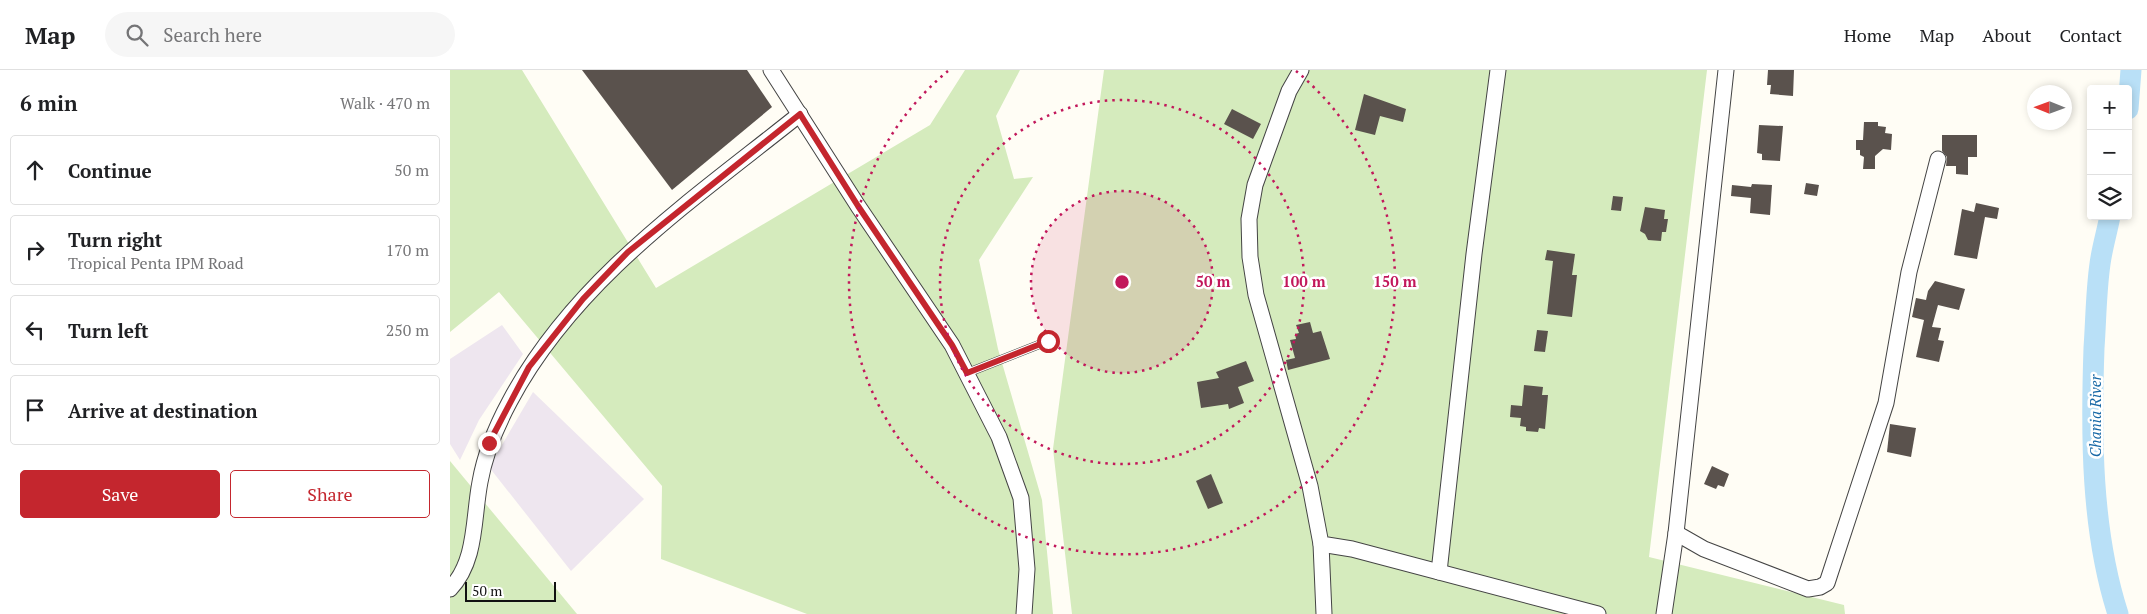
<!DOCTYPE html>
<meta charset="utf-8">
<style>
:root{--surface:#fff;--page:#f6f6f6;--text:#202124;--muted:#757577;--line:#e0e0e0;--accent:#c4262e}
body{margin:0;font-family:"PT Serif",serif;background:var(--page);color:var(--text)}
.controls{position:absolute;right:15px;top:15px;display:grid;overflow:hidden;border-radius:5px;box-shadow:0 2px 8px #0003}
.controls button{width:45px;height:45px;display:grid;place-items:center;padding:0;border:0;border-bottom:1px solid var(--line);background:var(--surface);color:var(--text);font:25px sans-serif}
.compass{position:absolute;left:1577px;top:15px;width:45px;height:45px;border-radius:50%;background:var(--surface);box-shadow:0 2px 8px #0003;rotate:271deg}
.scale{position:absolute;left:15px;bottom:12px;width:91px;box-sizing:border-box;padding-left:5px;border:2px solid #111;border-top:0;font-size:14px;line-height:18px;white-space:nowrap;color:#111;-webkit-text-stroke:4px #fff;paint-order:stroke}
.stop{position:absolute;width:15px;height:15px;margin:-11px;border:4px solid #c4262e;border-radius:50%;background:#fff}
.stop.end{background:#c4262e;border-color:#fff;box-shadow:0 1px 5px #0008}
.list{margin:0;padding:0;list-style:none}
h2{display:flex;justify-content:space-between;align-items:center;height:65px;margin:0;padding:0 20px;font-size:21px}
h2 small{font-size:16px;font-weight:400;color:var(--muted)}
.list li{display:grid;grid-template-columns:32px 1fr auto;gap:15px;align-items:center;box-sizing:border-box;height:70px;margin:0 10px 10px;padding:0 10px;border:1px solid var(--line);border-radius:5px}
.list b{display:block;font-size:19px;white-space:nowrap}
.list p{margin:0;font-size:16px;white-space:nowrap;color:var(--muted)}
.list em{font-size:16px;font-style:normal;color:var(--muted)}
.actions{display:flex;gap:10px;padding:15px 20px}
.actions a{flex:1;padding:11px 0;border:1px solid var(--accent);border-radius:5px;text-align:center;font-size:18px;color:var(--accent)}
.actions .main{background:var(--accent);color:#fff}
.icon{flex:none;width:28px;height:28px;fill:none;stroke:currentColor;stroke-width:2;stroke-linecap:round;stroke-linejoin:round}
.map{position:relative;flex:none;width:1697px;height:544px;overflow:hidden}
header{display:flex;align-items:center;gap:30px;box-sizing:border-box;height:70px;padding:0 25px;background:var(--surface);border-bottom:1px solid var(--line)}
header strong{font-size:24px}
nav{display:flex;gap:28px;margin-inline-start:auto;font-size:18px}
.search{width:350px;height:45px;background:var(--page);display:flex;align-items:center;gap:12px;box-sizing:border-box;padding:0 18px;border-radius:28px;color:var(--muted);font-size:19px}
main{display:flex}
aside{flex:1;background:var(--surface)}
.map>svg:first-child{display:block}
.industrial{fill:#eee6ef}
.green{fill:#d5ebbd}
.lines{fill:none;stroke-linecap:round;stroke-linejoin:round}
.river{stroke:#b9e0f7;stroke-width:21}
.building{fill:#5a524d}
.service-casing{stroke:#444;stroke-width:9}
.minor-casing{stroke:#444;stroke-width:17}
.service{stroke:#fff;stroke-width:8}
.minor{stroke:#fff;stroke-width:15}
.route{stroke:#c4262e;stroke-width:6}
.ring{fill:none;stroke:#c2185b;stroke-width:2.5;stroke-dasharray:2.5 5}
.labels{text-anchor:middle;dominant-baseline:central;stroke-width:5;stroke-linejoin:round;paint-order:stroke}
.water-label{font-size:15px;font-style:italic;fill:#1768a6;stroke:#fff}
.centre{fill:#c2185b;stroke:#fff;stroke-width:2.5}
.ring-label{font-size:15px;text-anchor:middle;font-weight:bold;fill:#c2185b;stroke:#fff;stroke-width:5;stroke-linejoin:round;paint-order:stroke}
</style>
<header>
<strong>Map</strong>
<div class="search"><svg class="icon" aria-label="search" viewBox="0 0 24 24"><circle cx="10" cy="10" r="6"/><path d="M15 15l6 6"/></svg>Search here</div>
<nav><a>Home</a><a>Map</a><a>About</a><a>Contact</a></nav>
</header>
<main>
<aside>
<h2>6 min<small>Walk · 470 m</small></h2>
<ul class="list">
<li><svg class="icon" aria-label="ahead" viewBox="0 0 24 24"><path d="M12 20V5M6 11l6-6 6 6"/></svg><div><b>Continue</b></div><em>50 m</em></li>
<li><svg class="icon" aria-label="right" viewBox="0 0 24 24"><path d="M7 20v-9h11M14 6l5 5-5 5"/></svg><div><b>Turn right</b><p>Tropical Penta IPM Road</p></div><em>170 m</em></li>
<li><svg class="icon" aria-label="left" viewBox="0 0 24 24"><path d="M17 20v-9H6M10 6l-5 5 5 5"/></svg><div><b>Turn left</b></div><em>250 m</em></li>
<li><svg class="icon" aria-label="arrive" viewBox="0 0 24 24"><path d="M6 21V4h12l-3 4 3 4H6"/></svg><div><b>Arrive at destination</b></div></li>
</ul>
<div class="actions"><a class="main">Save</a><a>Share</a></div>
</aside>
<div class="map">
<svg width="1697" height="544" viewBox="0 0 1697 544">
<rect width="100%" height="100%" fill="#fffdf5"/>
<!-- industrial -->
<g class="industrial">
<path d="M52,255L73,284L29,350L10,390L0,374V289Z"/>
<path d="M83,322L194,429L121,501L39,397Z"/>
</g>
<!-- green -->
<g class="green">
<path d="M0,0H72L206,218L480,55L515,0H570L546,46L564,109L583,107L529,190L548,279L592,430L603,544H357L211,489L212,416L49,222L0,262Z"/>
<path d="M654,0H1257L1199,487L1394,535L1395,544H622L603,379Z"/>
<path d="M0,391L127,544H0Z"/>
</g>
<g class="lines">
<!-- river -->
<g class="river">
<path d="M1678,39L1681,0"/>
<path d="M1660,146C1657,162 1652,178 1650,194C1646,222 1646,250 1644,278C1641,365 1641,460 1668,544"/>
</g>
</g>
<!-- building -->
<g class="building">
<path d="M132,0H297L322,37L222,120Z"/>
<path d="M1318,0H1344L1343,26L1320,24L1321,15H1317Z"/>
<path d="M914,24L956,39L953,52L930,46L925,65L905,60Z"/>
<path d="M782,39L811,54L803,69L774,54Z"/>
<path d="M1414,52H1428V56L1436,57L1435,63L1442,64L1441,80L1433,79L1425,86V99H1413L1414,87L1410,85V80H1406V70H1413Z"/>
<path d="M1309,55L1333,56L1330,91L1312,90V84L1307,83Z"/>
<path d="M1492,65H1527V87H1518V105L1506,104V96H1496L1497,87L1492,81Z"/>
<path d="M1356,113L1369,115L1367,126L1354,124Z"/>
<path d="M1302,114L1322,115L1320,145L1300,143L1301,128L1281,126L1282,115L1301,117Z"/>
<path d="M1163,126L1173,127L1171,141L1161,140Z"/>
<path d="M1526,133L1549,138L1547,149L1535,147L1527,189L1504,185L1512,139L1524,142Z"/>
<path d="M1195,137L1215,140L1214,149H1218L1216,162H1212L1211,171L1198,170L1195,164L1190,161Z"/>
<path d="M1097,180L1125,184L1122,205H1127L1122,247L1097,244L1103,191L1095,190Z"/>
<path d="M1485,211L1515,219L1509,240L1488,235L1482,257L1491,258L1488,270L1494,271L1489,292L1466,287L1474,250L1462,247L1466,228L1476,230L1478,221Z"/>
<path d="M860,252L863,263L871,261L880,289L838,300L836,290L845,288L840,270L846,269L845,264L849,263L846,255Z"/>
<path d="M1087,260L1098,261L1095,282L1084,281Z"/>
<path d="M796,291L804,311L788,317L794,333L779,339L778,334L751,338L747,312L769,308L766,302Z"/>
<path d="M1074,315L1093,317L1092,325H1098L1095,359L1089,358L1088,362L1076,361V357L1070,356L1071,348L1060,347L1061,335L1072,336Z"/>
<path d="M1440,354L1466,358L1461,387L1437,382Z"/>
<path d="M1262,396L1279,404L1274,417L1268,415L1266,419L1254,414Z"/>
<path d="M761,404L773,433L758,439L746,411Z"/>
</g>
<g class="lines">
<defs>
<path id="service" d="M517,303L598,271"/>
<g id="minor">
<path d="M321,0L408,136L502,275L549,367L571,428L577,499L574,544"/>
<path d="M851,0L839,21L805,115L799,149L800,187L806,225L860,416L871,474L902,479L1148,544"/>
<path d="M1276,0L1226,463L1254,479L1358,519L1370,517L1377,513L1436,333L1459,202L1488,89"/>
<path d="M871,474L874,544"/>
<path d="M989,502L1024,184L1048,0"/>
<path d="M0,519C27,491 23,448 30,412C35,383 46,357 60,331C125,209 244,129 350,44"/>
<path d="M1214,544L1226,463"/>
</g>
</defs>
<!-- service casing -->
<use href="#service" class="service-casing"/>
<!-- minor casing -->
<use href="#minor" class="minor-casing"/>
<!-- service -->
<use href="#service" class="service"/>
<!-- minor -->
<use href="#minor" class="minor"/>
</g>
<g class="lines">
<!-- route -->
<path class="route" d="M39,373L79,297L133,229L178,182L350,44L408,136L502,275L517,303L598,271"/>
</g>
<!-- distance rings -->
<circle cx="672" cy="212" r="91" fill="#c2185b" fill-opacity=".12"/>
<g class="ring">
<circle cx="672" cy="212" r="91"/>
<circle cx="672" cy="212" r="182"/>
<path d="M846 1A273 273 0 1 1 498 1"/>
</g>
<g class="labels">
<!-- water labels -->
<g class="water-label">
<text transform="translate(1645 346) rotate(-90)">Chania River</text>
</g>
</g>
<circle cx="672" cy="212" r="8" class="centre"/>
<g class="ring-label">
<text x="763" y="217">50 m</text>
<text x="854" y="217">100 m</text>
<text x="945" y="217">150 m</text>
</g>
</svg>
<div class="controls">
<button>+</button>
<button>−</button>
<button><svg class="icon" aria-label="layers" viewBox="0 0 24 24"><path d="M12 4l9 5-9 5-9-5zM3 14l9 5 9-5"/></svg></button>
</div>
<svg class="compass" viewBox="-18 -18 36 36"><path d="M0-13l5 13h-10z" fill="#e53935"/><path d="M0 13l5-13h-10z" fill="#757577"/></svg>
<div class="scale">50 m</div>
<div class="stop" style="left:598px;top:271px"></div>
<div class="stop end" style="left:39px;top:373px"></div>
</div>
</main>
